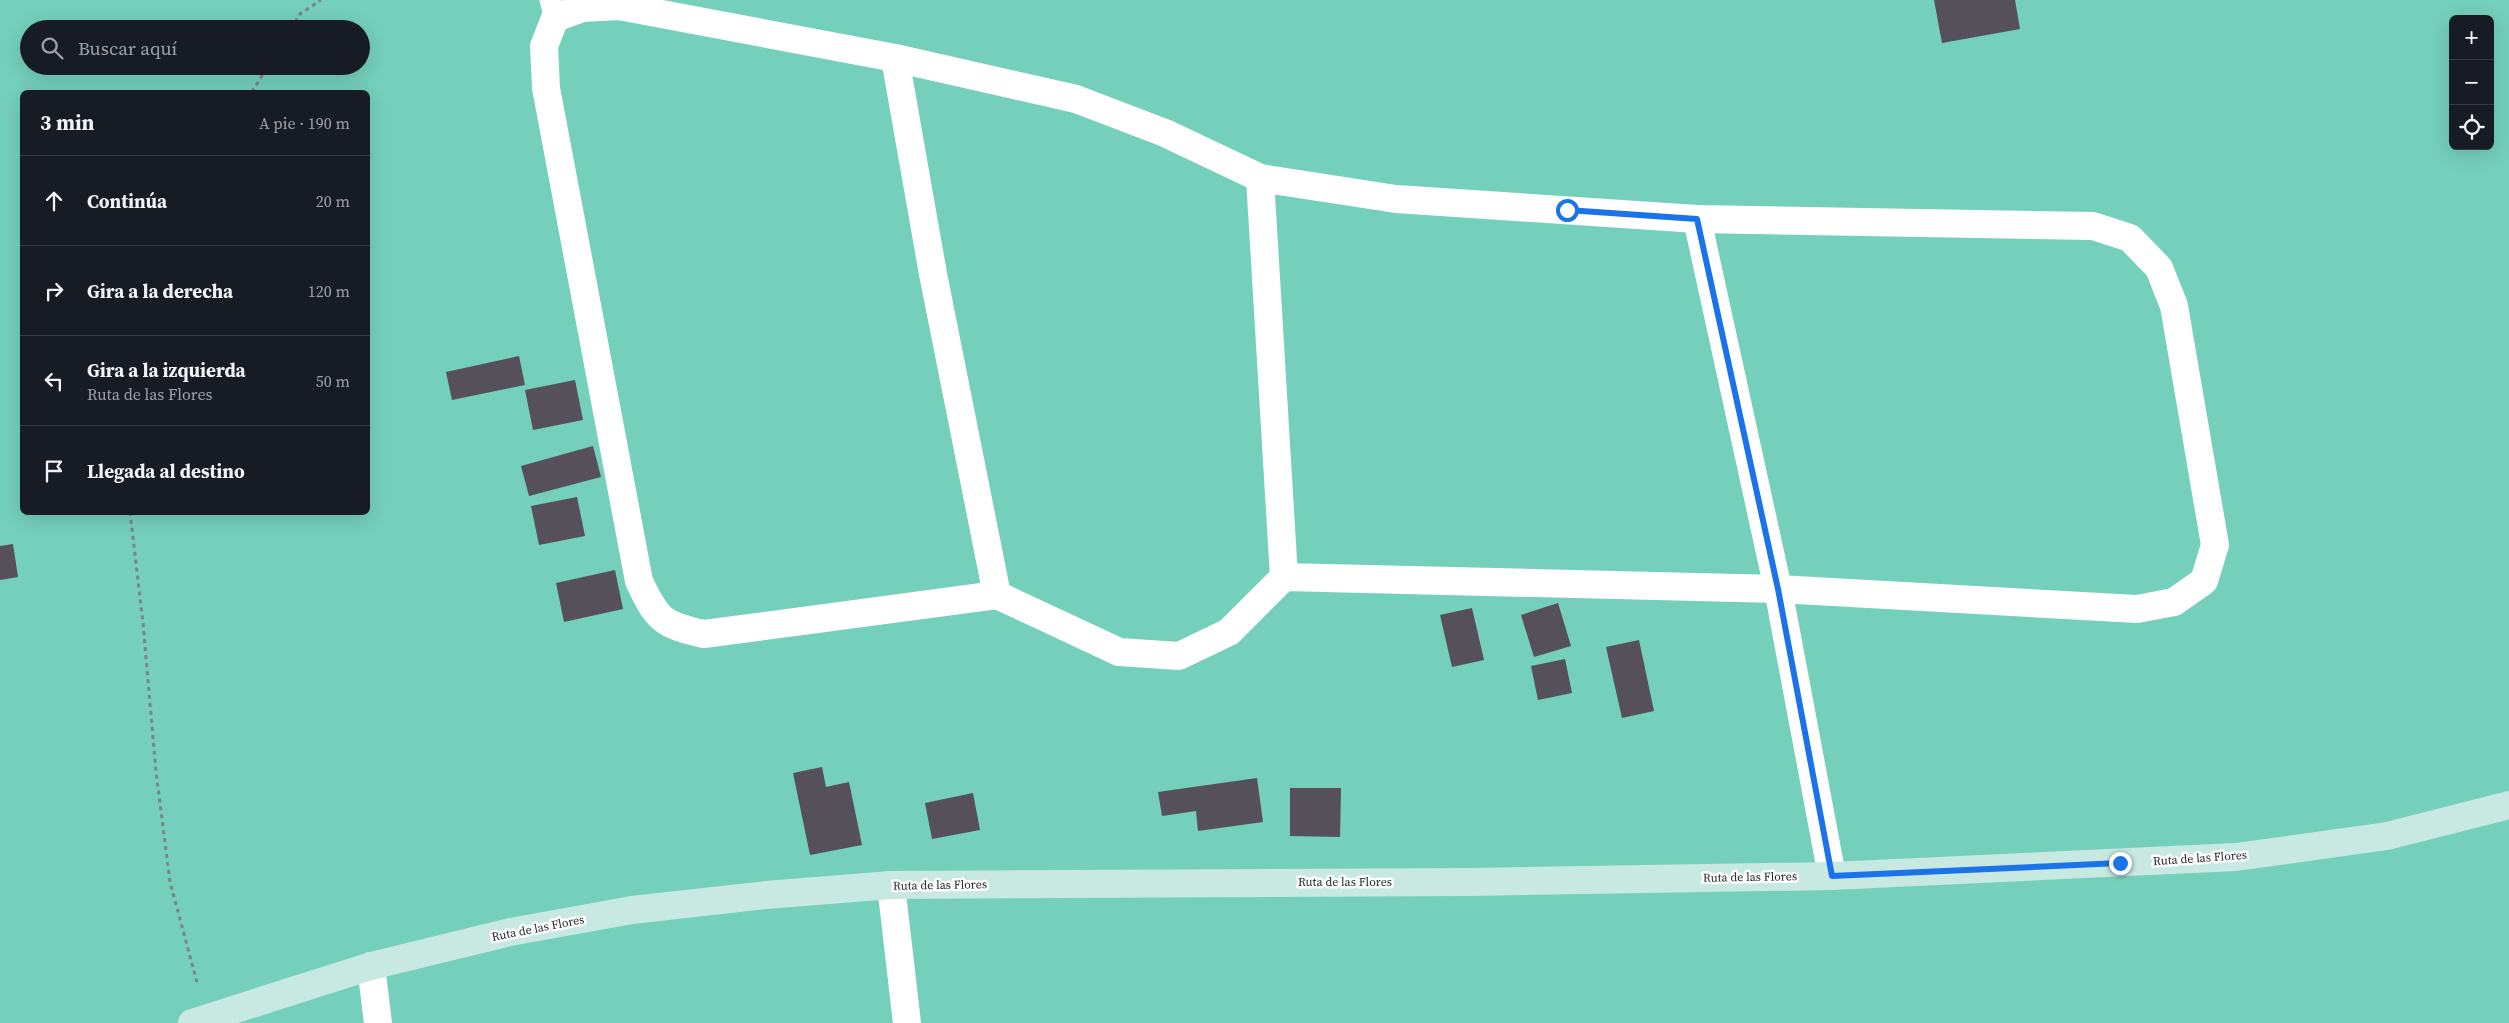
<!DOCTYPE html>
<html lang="es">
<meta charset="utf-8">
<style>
:root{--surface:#171b24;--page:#20242c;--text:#f1f3f6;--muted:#9ea1a6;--line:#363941}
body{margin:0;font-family:"Source Serif 4",serif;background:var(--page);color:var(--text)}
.controls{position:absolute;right:15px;top:15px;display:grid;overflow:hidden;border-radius:8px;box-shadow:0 5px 20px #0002}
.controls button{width:45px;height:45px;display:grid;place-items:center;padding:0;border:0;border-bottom:1px solid var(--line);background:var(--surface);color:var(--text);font:25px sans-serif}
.stop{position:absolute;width:15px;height:15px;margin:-11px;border:4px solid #1a73e8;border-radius:50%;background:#fff}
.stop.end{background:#1a73e8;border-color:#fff;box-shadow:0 1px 5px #0008}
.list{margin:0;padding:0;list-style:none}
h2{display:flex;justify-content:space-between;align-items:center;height:65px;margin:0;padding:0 20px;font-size:21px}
h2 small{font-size:16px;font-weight:400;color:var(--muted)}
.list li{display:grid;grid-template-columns:32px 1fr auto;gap:15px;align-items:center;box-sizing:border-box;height:90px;padding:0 20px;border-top:1px solid var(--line)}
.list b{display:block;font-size:19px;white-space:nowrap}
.list p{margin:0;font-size:16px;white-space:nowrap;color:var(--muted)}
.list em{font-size:16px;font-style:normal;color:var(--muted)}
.icon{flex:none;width:28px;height:28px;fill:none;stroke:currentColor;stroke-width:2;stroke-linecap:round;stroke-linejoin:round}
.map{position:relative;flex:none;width:2509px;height:1023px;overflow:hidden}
.search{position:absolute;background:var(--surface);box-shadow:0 5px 20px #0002;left:20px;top:20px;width:350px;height:55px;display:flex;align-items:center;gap:12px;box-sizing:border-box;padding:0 18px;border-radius:28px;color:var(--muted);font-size:19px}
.panel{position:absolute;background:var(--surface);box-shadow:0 5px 20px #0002;left:20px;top:90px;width:350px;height:425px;border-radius:8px}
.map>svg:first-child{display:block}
.green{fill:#74cfbb;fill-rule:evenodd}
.building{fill:#555059}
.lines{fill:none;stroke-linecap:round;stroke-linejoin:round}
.path{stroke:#7c8582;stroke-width:3;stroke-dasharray:4 4;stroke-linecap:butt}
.service{stroke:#fff;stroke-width:21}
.minor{stroke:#fff;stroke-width:28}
.secondary{stroke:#c7e9e2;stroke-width:28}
.route{stroke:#1a73e8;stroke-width:6}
.labels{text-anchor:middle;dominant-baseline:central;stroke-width:5;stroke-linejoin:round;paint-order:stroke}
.street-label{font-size:12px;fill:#222725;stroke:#fff}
</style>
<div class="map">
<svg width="2509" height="1023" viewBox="0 0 2509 1023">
<rect width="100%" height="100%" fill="#d6e3df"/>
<!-- green -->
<path class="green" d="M0,0H2509V1023H0ZM2453,19H2490V146H2453ZM29,29H361V66H29ZM22,92H368V512H22Z"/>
<!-- building -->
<g class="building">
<path d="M1934,0H2015L2020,29L1942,43Z"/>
<path d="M519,356L525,385L452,400L446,372Z"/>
<path d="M575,380L583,420L533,430L525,390Z"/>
<path d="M593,446L601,477L529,496L521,466Z"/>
<path d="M577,497L585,536L539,545L531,506Z"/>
<path d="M13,544L18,577L0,580V546Z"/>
<path d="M615,570L623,609L564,622L556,583Z"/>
<path d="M1558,603L1571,646L1534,657L1521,615Z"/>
<path d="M1472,608L1484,660L1452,667L1440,615Z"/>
<path d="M1639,640L1654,711L1622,718L1606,647Z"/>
<path d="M1565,659L1572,693L1538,700L1531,666Z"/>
<path d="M822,767L826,787L849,782L862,845L810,855L793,773Z"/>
<path d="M1257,778L1263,822L1198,831L1196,811L1162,816L1158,792Z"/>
<path d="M1290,788H1341L1340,837L1290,836Z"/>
<path d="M973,793L980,830L932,839L925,803Z"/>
</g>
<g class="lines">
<!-- path -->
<g class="path">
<path d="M291,29L300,14L321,0"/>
<path d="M252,92L268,66"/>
<path d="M130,512L143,623L156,772L170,882L198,986"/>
</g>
<!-- service -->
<path class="service" d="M550,0L555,18"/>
<!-- minor -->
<g class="minor">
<path d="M895,58L1076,99L1165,133L1260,178"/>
<path d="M1697,219L1778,589L1832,876"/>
<path d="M997,595L933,274L895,58L619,6L582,8L555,18L544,46L546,88L639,581C657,620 663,625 704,634L997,595L1119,652L1179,656L1229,632L1284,577L1778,589L2137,609L2174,602L2204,581L2215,545L2174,306L2159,268L2130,238L2093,226L1697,219L1396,199L1260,178L1284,577"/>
<path d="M891,885L907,1023"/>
<path d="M371,966L378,1023"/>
</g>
<!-- secondary -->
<path class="secondary" d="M192,1023L371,966L510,932L632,910L766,895L891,885L1470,882L1832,876L2236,857L2387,836L2509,805"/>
</g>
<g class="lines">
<!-- route -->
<path class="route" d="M1567,210L1697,219L1778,589L1832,876L2120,863"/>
</g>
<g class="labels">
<!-- street labels -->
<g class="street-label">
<text transform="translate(2200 858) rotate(-4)">Ruta de las Flores</text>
<text transform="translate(1750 877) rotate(-1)">Ruta de las Flores</text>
<text x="1345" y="882">Ruta de las Flores</text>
<text transform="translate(940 885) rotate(-1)">Ruta de las Flores</text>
<text transform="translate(538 928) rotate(-11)">Ruta de las Flores</text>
</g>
</g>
</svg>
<div class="controls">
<button>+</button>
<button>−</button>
<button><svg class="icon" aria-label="locate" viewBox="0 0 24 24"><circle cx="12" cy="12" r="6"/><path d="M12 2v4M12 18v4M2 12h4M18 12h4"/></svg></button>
</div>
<div class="stop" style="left:1567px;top:210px"></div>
<div class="stop end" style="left:2120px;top:863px"></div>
<div class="search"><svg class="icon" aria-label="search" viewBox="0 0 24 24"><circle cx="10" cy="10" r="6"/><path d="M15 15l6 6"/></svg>Buscar aquí</div>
<section class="panel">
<h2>3 min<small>A pie · 190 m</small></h2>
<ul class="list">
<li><svg class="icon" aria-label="ahead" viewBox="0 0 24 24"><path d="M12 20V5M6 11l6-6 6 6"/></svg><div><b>Continúa</b></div><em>20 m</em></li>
<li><svg class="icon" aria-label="right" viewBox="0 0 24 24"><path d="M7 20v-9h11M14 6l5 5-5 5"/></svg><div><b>Gira a la derecha</b></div><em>120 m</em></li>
<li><svg class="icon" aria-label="left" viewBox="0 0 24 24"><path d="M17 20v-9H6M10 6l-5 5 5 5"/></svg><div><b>Gira a la izquierda</b><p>Ruta de las Flores</p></div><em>50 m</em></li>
<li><svg class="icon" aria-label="arrive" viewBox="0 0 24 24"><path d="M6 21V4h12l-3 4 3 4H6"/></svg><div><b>Llegada al destino</b></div></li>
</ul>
</section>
</div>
